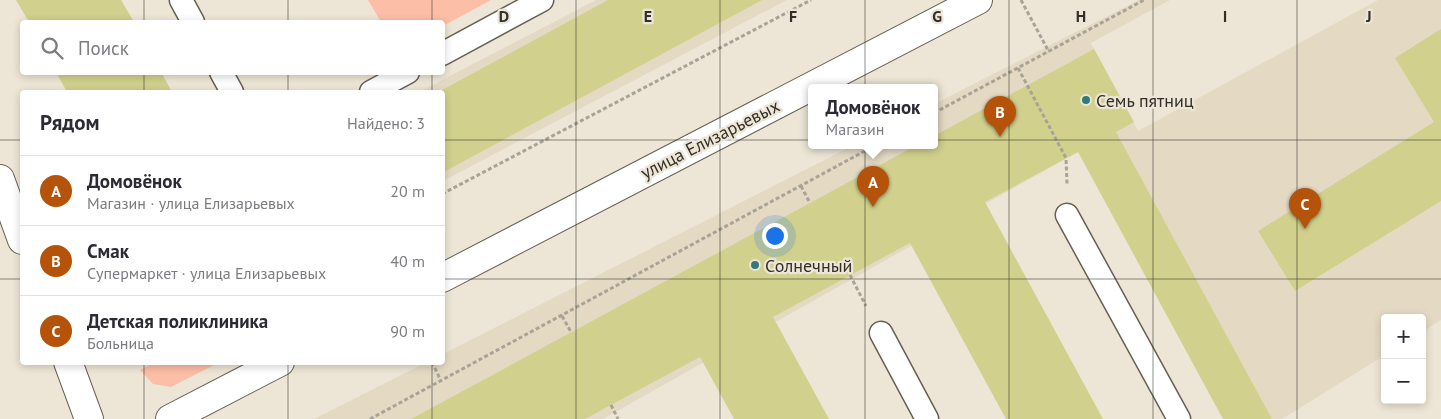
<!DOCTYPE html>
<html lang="ru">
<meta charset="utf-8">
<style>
:root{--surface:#fff;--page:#f7f7f7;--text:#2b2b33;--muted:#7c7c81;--line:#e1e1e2;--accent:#b45309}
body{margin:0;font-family:"PT Sans",sans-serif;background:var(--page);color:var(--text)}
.controls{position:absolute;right:15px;bottom:15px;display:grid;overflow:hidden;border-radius:5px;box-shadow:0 2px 8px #0003}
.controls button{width:45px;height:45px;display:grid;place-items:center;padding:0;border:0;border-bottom:1px solid var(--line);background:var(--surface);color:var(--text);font:25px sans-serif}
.you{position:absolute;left:774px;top:235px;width:18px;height:18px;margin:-12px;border:4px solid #fff;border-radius:50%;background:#1a73e8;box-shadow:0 0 0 8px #1a73e833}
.badge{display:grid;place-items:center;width:32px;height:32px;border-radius:50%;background:var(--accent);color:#fff;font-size:16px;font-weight:700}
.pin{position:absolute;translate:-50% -41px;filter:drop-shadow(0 1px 2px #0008)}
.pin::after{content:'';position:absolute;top:26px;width:18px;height:15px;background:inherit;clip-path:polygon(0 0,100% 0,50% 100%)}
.popup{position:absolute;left:808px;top:84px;width:130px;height:65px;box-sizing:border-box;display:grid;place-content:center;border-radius:5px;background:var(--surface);filter:drop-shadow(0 1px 4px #0005);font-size:16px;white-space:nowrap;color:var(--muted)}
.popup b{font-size:19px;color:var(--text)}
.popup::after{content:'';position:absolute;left:50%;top:100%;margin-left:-10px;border:10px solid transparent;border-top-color:var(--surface)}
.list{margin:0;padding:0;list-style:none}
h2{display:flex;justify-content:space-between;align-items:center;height:65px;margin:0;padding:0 20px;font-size:21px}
h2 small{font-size:16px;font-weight:400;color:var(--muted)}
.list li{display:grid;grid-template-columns:32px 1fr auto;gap:15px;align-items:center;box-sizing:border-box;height:70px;padding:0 20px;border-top:1px solid var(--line)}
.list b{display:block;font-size:19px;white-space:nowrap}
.list p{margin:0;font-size:16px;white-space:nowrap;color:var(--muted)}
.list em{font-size:16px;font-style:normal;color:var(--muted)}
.icon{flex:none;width:28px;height:28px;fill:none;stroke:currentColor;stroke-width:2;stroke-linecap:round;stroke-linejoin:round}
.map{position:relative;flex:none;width:1441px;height:419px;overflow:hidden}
.search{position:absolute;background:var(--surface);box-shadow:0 2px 8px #0003;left:20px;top:20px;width:425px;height:55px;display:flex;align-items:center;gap:12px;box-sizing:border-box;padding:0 18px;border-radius:5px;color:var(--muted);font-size:19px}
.panel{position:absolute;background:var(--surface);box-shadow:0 2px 8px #0003;left:20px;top:90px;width:425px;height:275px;border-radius:5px}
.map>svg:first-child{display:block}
.built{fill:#e4dac4}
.green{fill:#fcbea6}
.building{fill:#d1d18d}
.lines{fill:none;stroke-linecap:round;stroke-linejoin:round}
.service-casing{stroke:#665f52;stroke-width:25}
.minor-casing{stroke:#665f52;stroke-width:30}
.tertiary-casing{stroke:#665f52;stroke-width:30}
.path{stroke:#a8a396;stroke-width:3;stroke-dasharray:4 2.5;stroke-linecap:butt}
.service{stroke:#fff;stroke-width:22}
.minor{stroke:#fff;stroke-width:28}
.tertiary{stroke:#fff;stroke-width:28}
.grid{fill:none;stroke:#322f29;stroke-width:1;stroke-opacity:0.55}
.poi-dot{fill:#317a7b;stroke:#ede6d6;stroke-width:2}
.labels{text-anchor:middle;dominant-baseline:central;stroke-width:4.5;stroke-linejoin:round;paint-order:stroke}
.poi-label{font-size:18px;fill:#322f29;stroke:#ede6d6;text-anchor:start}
.street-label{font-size:18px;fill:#322f29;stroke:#ede6d6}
.grid-label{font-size:16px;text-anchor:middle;font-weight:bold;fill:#322f29;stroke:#ede6d6;stroke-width:4.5;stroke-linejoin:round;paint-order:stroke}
</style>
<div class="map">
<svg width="1441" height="419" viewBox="0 0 1441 419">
<rect width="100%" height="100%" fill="#ede6d6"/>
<!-- built -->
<g class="built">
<path d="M596,0H787L443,181L442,92H419Z"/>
<path d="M1139,0H1170L1091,43L1138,131L1378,0H1441V320L1422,332V318H1385V355L1282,419H1272L1078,152L603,419H314L425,363L442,362L443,354L852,146H934V104Z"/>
</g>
<!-- green -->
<g class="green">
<path d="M368,0H491L443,26L442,22H381Z"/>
<path d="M153,363V362L218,363L171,387L153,384L140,370Z"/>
</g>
<!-- building -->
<g class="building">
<path d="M16,0H121L134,22H29Z"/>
<path d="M608,0H762L442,173V90Z"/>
<path d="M1441,29V201L1295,291L1258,231L1434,122L1395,58Z"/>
<path d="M1094,49L1134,122L1116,132L1272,419H1223L1078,152L985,202L1103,419H1006L910,243L773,317L829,419H734L700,357L585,419H411L915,146H934V136Z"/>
<path d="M56,72H161L172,92H67Z"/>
</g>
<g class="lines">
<defs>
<g id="service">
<path d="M181,0L193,22"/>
<path d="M442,54L542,0"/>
<path d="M221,72L232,92"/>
<path d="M371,92L408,72"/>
<path d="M1067,215L1179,419"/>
<path d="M881,333L927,419"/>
</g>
<g id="minor">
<path d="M0,179L22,240"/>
<path d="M68,362L89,419"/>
</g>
<g id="tertiary">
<path d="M442,278L978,0"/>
<path d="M170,419L280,362"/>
</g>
</defs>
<!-- service casing -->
<use href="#service" class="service-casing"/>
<!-- minor casing -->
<use href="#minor" class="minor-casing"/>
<!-- tertiary casing -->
<use href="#tertiary" class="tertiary-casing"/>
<!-- path -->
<g class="path">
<path d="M1021,0L1049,52"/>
<path d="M1018,68L1066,158L1067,184"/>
<path d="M934,113L1144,0"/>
<path d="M801,186L810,203"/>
<path d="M442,194L811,0"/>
<path d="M850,275L866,306"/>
<path d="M562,316L571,332"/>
<path d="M432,362L441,381"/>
<path d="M611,405L618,419"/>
<path d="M370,419L874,146"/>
</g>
<!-- service -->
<use href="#service" class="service"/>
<!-- minor -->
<use href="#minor" class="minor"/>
<!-- tertiary -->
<use href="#tertiary" class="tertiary"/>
</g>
<!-- grid -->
<path class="grid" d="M144,0V22M288,0V22M432,0V22M576,0V419M720,0V419M865,0V419M1009,0V419M1153,0V419M1297,0V419M144,72V92M288,72V92M432,72V92M0,140H22M442,140H1441M0,279H22M442,279H1441M144,362V419M288,362V419M432,362V419"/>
<!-- markers -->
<g class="poi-dot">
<circle cx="1086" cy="100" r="5"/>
<circle cx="755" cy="265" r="5"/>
</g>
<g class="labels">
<!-- poi labels -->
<g class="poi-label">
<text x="1096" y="100">Семь пятниц</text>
<text x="765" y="265">Солнечный</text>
</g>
<!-- street labels -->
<g class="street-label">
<text transform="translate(710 139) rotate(-27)">улица Елизарьевых</text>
</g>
</g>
<g class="grid-label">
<text x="504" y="22">D</text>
<text x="648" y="22">E</text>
<text x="793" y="22">F</text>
<text x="937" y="22">G</text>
<text x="1081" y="22">H</text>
<text x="1225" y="22">I</text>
<text x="1369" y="22">J</text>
</g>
</svg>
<div class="controls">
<button>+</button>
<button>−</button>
</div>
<div class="you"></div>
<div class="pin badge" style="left:873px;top:207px">A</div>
<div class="popup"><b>Домовёнок</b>Магазин</div>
<div class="pin badge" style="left:1000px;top:137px">B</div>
<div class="pin badge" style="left:1305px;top:229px">C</div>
<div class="search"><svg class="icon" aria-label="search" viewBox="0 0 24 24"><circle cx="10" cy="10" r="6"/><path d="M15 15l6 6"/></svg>Поиск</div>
<section class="panel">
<h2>Рядом<small>Найдено: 3</small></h2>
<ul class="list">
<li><span class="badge">A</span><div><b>Домовёнок</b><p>Магазин · улица Елизарьевых</p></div><em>20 m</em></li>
<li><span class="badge">B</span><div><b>Смак</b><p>Супермаркет · улица Елизарьевых</p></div><em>40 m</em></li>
<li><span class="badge">C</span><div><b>Детская поликлиника</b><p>Больница</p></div><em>90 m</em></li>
</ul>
</section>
</div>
